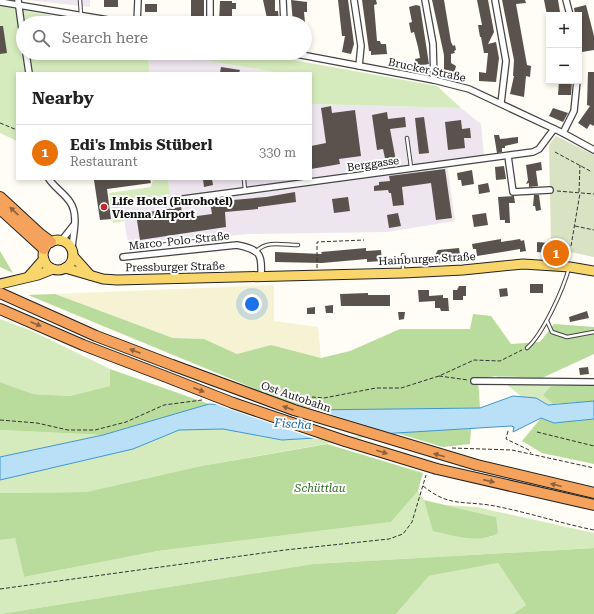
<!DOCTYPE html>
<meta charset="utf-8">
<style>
:root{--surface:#fff;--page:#f2f2f2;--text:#222;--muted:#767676;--line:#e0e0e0;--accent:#b45309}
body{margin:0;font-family:"Roboto Serif",serif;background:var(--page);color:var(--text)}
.controls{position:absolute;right:12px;top:12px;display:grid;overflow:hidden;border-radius:0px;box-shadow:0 2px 6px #0003}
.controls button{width:36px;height:36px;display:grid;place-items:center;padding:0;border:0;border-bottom:1px solid var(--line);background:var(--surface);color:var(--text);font:20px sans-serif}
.you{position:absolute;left:252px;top:304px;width:14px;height:14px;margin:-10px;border:3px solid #fff;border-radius:50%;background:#1a73e8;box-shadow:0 0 0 6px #1a73e833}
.badge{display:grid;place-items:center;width:26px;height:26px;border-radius:50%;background:var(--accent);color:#fff;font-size:13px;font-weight:700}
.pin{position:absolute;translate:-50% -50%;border:2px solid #fff;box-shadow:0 1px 4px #0006}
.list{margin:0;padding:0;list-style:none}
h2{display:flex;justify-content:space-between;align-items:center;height:52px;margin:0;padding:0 16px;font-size:17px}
h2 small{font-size:13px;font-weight:400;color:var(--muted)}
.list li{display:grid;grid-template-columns:26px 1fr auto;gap:12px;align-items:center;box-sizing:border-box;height:56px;padding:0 16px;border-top:1px solid var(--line)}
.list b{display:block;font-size:15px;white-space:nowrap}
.list p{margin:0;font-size:13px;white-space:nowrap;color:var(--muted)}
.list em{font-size:13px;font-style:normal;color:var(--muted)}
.icon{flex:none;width:22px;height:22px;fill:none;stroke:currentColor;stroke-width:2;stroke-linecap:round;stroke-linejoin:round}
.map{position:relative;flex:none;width:594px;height:614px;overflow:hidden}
.search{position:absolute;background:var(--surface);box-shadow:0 2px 6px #0003;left:16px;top:16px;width:296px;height:44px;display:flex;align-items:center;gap:10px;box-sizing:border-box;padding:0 14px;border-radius:22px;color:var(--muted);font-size:15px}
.panel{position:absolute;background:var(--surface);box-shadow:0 2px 6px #0003;left:16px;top:72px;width:296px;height:108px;border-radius:0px}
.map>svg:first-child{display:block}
.industrial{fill:#eee6ef}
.farmland{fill:#f6f3d4}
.green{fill:#d5ebbd}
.forest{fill:#b9dc9c}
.cemetery{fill:#d9e3c4}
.water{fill:#b9e0f7;stroke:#3f96cf}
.pier{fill:#fffdf5}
.building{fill:#5a524d}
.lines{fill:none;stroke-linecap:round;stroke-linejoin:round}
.lane-casing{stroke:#444;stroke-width:4.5}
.street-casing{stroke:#444;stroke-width:8}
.primary-casing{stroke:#222;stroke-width:11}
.highway-casing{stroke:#222;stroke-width:12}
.path{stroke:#333;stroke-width:1;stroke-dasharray:4 2;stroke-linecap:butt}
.lane{stroke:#fff;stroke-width:2.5}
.street{stroke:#fff;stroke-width:5.5}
.primary{stroke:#f9d66b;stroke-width:9}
.highway{stroke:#f5a25d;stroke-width:10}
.highway-bridge-casing{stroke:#222;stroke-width:12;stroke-linecap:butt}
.highway-bridge{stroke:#f5a25d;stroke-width:10}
.oneway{fill:#8e613b}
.poi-dot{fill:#c4262e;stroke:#fff;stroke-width:1.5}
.labels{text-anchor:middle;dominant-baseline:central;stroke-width:4;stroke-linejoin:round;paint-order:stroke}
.street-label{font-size:11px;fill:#111;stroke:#fff}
.poi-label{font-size:11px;font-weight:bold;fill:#111;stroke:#fff;text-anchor:start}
.park-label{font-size:11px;font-style:italic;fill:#2f6b1f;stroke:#fff}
.water-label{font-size:12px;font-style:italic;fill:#1768a6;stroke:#fff}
</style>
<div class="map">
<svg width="594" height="614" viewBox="0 0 594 614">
<rect width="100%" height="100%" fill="#fffdf5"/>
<!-- industrial -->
<g class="industrial">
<path d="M27,0H90V7Z"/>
<path d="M147,53H162L280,73H150Z"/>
<path d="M311,104L461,108L481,124L484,156L447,164L455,221L387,232L250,234L128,243L121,202L170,194L168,179H311Z"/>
</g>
<!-- farmland -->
<path class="farmland" d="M274,285V321L318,327L321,358L271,345L237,354L204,339L173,338L55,294Z"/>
<!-- green -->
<g class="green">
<path d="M0,6L91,23H23V53H147L150,73H17V141L0,133Z"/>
<path d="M162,53H255L437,86L461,108L311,104V73H280Z"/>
<path d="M153,179H168L170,194L121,202L124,221L113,223L109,193L151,187Z"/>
<path d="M0,319L30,330L110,369L111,386L70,396L33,394L0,382Z"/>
<path d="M496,376L542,378L551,386L544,395L553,404L548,405L536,398L522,397Z"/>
<path d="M223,429L282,440L393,432L201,466L86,492L0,493V480L133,449L179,430Z"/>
<path d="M0,430L102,435L0,457Z"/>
<path d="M418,491L424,500L434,531L459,537H491L496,517L445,505L476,507L594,533V548L313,564L0,614V540L15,537L24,577L158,551L391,522Z"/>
<path d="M498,563L526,605L513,614H396L429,576Z"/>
</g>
<!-- forest -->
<g class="forest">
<path d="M0,251L13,273L0,267Z"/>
<path d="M55,294L173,338L204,339L237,354L271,345L321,358L350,351L400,329H470L473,314L491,316L511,344L540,342L554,324L594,327V354L542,378L496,376L478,379L480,408L306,410L28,295Z"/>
<path d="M110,369L209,404L102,435L0,430V382L33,394L70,396L110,386Z"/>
<path d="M594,385V401L553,404L543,395L551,386Z"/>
<path d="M541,418L554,423L594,419V464L542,453L522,441Z"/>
<path d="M471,429L470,444L443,447L393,432Z"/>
<path d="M327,444L423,473L418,491L391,522L158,551L24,577L15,538L0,540V493L86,492L201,466Z"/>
<path d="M424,500L496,517L498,533C480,544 453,536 433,531Z"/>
<path d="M594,548V614H513L526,605L498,563L429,576L396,614H0L313,564Z"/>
</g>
<!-- cemetery -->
<path class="cemetery" d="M556,136L594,155V257L565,251L564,248L551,246L549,145Z"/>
<!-- water -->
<path class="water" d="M513,396L536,398L548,405L594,401V419L554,423L541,418L513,432L514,427L511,426L282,440L223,429L179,430L133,449L0,480V457L103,435L209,404L306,410L480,408Z"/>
<!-- pier -->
<path class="pier" d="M209,402L311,408L394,434L315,439Z"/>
<!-- building -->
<g class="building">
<rect x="104" y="0" width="14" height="7"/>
<rect x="191" y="0" width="13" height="23"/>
<path d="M263,0H275V11H278L279,22L268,23Z"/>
<path d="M291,0L307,2V12H304L305,23H293Z"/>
<path d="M338,0H348L354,44L351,54L342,52L345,36H342Z"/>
<path d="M362,0H376L377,4L374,5L377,41H380L381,44H386L387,54L371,55V51H369Z"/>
<path d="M432,0H444L451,42L453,46L455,45L456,50L454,51L455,53L451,54V63L456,66L454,74L444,72V55Z"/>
<path d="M477,0H488L494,32L488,44L496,42L499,58L496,82L479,81V72L486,73L488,53H484L481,37H480L478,25H482Z"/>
<path d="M502,0H525L526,3L516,4L527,65L531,66L530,77L526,76L524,97L510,94L514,76H513L514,60Z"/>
<path d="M544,0H558L560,12L547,15Z"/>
<path d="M220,1H232V3H236V9H232V23H219Z"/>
<rect x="145" y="4" width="12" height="8"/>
<path d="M416,5L420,6L429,64L417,66L415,59L420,58L418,47L414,32L411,33L409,23L412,22L409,7Z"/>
<path d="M586,5L594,36V50L582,52L579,33V15H575L574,8Z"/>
<path d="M0,26H3L7,53L0,54Z"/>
<path d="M221,67L240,70L239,73H220Z"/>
<path d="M588,72H594V126L590,124L587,129L578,123L590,106L587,105Z"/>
<path d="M559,81H572L571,95H558Z"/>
<path d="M331,106L332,113L355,110L361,156L339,159L340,164L311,169V146L326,143L321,108Z"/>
<path d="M553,108L568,113L563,122L549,116Z"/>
<path d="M387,112L388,119L405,117L406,127L390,129L396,161L386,163L383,149L377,150L372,115Z"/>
<path d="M424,117L429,153L419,154L415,118Z"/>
<path d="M461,120L462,129L470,128L471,138H464L465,148L448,150L445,122Z"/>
<path d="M494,135H499L500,139L518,137V143L505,146V148H502V152L497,153Z"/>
<path d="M541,162L542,170L536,171L538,186L529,187V183L526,184L528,180L526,165Z"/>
<path d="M504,166L506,179L496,180L495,167Z"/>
<path d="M445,169L452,218L436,220L431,183L402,187L404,205L393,206L391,193H389L388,190L374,191V186L379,185V182L390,181L389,176Z"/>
<path d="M472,170L474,184L462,186L461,180H458L457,173Z"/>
<path d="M150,179L151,183L107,189L111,219L100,220L94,180Z"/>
<path d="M203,179H212L213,185L204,187Z"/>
<path d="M488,183L490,192L479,194L478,185Z"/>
<path d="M295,192L296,202L258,207V209L225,212L226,227L140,240L136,214L181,207L183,218L212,214L210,202L266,197Z"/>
<path d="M534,195H539L541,210L536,211L535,206H533Z"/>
<path d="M514,196L515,203H509L510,223H505V220H500L498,197Z"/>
<path d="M348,197L350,211L334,213L332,199Z"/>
<path d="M398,213L401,226L389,228L387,215Z"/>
<path d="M486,213L488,225L474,227L472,215Z"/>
<path d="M501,239V242L520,239L521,241L524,240L526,251L520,252V249L477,256L476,249H473L472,244Z"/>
<path d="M537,242L548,243V248L564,250V257L550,256V253L537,252Z"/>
<path d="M366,248V251L381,250L382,261L367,262V259L322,263L275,262V252L322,254L321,252Z"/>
<path d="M459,248L461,261L440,263L437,261L436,253L438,250Z"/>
<rect x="530" y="284" width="13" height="9"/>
<path d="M459,286H466V296H463V300H453V290H457Z"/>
<path d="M507,288L508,296L500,297L499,289Z"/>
<path d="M418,290H429V296L443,295V298H448L449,311H441L440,308H435V301L419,302Z"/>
<path d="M368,293V295H390V306H341L340,294Z"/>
<path d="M333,305V313H326L325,306Z"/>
<path d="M315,307V314H307V308Z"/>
<path d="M587,311L589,318L570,322L569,317Z"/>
<path d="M398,312H405L404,319L399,320Z"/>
<path d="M588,367L589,374L580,375L579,368Z"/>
</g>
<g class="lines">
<defs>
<g id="lane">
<path d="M80,0L81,15"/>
<path d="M407,138L411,167"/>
<path d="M244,179L245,191"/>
<path d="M257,251C266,240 284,245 298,245"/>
<path d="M403,255V271"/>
<path d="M547,321L552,332L567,337L594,332"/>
<path d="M527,348C543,334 563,290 569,268"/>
</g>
<g id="street">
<path d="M18,0L23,37"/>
<path d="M283,0L284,23"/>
<path d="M354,0L361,46L359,66"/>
<path d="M425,0L433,44L434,80"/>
<path d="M495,0L506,61L501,103"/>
<path d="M566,0L570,15"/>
<path d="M0,2L126,23"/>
<path d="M137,23L138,0"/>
<path d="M210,23V0"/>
<path d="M26,53L29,73"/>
<path d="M291,53L434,80L469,89L563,133L594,150"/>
<path d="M563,133L574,111L577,81"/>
<path d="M508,156L513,192L550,190"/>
<path d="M49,179C55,188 64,193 70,202C79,215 73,234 72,248"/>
<path d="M183,199L533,152L539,149L554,129"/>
<path d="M62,240L73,226"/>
<path d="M123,257L237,245C261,250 262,254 261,277"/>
<path d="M474,381L594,382"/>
</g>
<g id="primary">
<circle cx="58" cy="255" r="15"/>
<path d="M73,256L90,275"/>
<path d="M65,268L103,279L117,280L403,273L463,270L523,264L570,267L594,271"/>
<path d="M29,276L44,259"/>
<path d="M0,284L38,275L53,269"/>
</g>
<g id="highway">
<path d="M0,197L39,233L51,242"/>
<path d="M0,209L44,249"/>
<path d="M0,293L96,336L172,365"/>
<path d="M0,309L83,345L164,376"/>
<path d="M233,403L345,441"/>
<path d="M477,465L594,493"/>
<path d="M437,469L594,505"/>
</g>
</defs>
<!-- lane casing -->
<use href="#lane" class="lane-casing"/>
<!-- street casing -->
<use href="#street" class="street-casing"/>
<!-- primary casing -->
<use href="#primary" class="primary-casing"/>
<!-- highway casing -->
<use href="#highway" class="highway-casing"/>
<!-- path -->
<g class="path">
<path d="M0,123L17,130"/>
<path d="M555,152L592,172"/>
<path d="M557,191L594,194"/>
<path d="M579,192L580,165"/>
<path d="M575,226L594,230"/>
<path d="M571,246L580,193"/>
<path d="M565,257L566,254"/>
<path d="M317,268V242L364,240"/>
<path d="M439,376L468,380"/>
<path d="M276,394L324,398L376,388H401L439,376L474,360L500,361L522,350"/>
<path d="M0,420L37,423L68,430H95L126,422L164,405L202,400"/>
<path d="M508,431L506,439L529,450L531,453"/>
<path d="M537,432L594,446"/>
<path d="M452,448L512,450L594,468"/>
<path d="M423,486C448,506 460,501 489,505C524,511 559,523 594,530"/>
<path d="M0,589L285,550L389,539L403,534L412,522L426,475"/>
</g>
<!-- lane -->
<use href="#lane" class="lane"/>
<!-- street -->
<use href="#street" class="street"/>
<!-- primary -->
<use href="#primary" class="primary"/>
<!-- highway -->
<use href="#highway" class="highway"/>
<defs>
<g id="highway-bridge">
<path d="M172,365L294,410L477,465"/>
<path d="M164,376L233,403"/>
<path d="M345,441L437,469"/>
</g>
</defs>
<!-- highway-bridge casing -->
<use href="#highway-bridge" class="highway-bridge-casing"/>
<!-- highway-bridge -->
<use href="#highway-bridge" class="highway-bridge"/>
</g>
<!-- one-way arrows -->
<defs><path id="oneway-solid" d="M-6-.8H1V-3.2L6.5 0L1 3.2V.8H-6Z"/></defs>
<g class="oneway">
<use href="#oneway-solid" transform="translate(14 211) rotate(-137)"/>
<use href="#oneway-solid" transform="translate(36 324) rotate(23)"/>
<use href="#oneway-solid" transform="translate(135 351) rotate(-159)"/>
<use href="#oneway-solid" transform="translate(199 390) rotate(21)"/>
<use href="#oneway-solid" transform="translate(288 408) rotate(-161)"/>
<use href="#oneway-solid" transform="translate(382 452) rotate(17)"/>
<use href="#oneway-solid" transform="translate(439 455) rotate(-164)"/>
<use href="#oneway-solid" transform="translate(489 481) rotate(13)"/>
<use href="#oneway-solid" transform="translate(556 485) rotate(-166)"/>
</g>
<!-- markers -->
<circle class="poi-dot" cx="104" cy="207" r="4"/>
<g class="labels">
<!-- street labels -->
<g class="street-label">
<text transform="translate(427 70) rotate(12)">Brucker Straße</text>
<text transform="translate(373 164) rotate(-8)">Berggasse</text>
<text transform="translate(179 241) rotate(-6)">Marco-Polo-Straße</text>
<text transform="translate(427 259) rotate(-3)">Hainburger Straße</text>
<text transform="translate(175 267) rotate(-1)">Pressburger Straße</text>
<text transform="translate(296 397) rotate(19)">Ost Autobahn</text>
</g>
<!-- poi labels -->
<g class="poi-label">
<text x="112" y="201">Life Hotel (Eurohotel)<tspan x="112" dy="13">Vienna Airport</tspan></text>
</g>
<!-- park labels -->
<g class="park-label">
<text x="320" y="488">Schüttlau</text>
</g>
<!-- water labels -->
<g class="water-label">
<text transform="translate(293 424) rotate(4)">Fischa</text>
</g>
</g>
</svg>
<div class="controls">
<button>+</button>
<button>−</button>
</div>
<div class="you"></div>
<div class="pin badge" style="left:556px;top:253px;background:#e8710a">1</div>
<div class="search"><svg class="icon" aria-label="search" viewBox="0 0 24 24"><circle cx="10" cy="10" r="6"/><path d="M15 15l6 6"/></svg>Search here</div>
<section class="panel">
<h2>Nearby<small></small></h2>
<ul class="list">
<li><span class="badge" style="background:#e8710a">1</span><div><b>Edi's Imbis Stüberl</b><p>Restaurant</p></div><em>330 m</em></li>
</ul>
</section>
</div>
